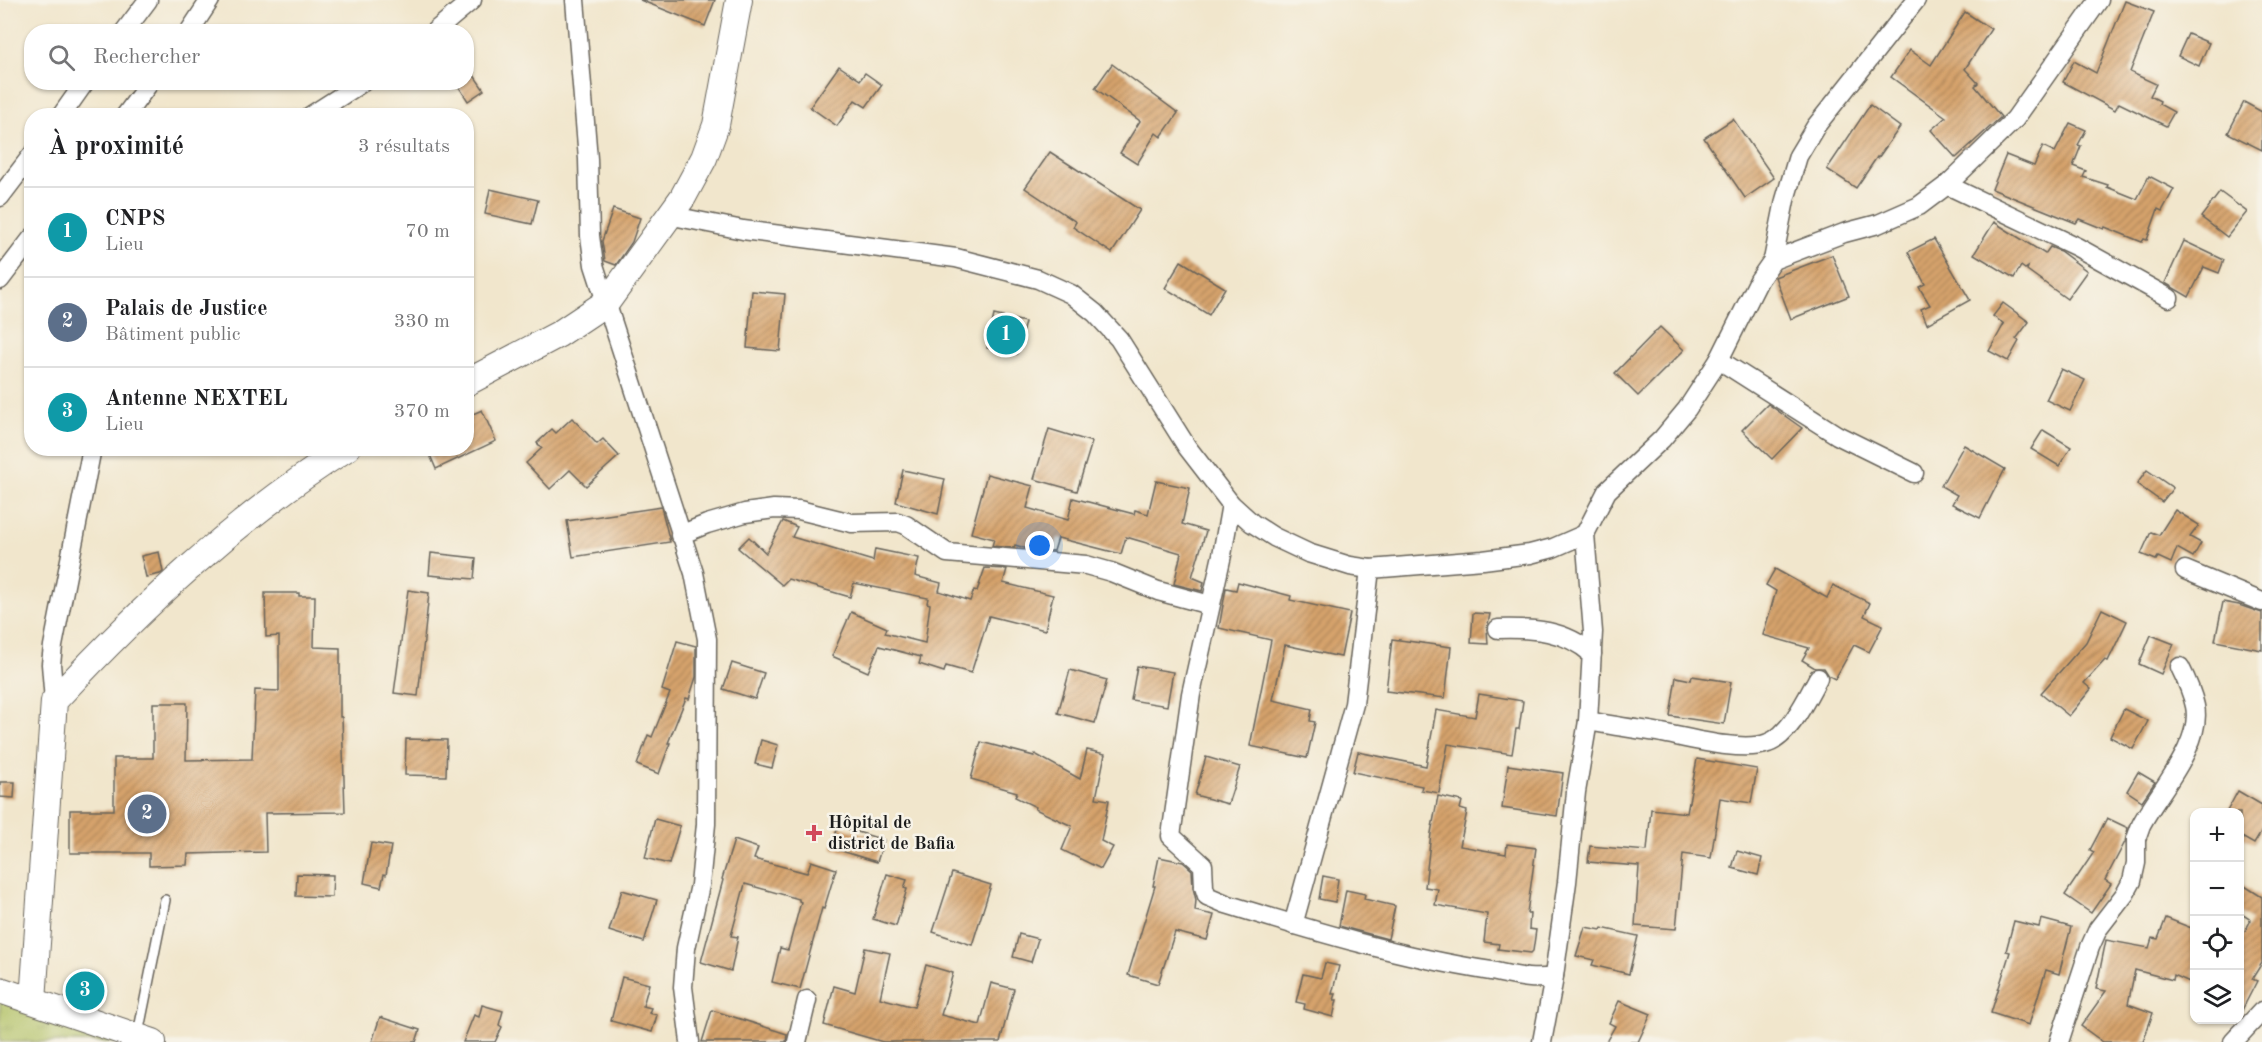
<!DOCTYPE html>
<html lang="fr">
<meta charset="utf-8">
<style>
:root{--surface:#fff;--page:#f6f6f6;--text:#202124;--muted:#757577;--line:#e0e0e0;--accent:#1a73e8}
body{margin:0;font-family:"Old Standard TT",serif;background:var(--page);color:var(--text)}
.controls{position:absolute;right:18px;bottom:18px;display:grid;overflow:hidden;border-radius:12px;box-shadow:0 2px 4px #0004}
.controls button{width:54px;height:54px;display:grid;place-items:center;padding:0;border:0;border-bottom:2px solid var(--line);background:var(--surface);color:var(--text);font:30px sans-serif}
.you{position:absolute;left:1040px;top:546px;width:21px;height:21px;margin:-15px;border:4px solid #fff;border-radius:50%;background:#1a73e8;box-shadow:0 0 0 9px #1a73e833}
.badge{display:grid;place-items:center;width:39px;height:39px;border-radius:50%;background:var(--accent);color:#fff;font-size:20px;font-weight:700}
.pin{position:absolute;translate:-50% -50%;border:3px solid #fff;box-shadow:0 2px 6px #0006}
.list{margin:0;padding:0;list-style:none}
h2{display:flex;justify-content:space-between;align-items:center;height:78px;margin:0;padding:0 24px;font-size:26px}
h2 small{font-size:20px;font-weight:400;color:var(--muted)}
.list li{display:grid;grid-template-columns:39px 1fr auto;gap:18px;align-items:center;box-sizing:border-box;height:90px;padding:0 24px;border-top:2px solid var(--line)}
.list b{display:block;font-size:22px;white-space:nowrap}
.list p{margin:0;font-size:20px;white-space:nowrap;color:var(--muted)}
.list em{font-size:20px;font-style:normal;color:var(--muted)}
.icon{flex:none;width:33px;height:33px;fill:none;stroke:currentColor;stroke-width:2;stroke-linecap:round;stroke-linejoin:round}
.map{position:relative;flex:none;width:2262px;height:1042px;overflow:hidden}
.search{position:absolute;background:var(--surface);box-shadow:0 2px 4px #0004;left:24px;top:24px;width:450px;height:66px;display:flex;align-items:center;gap:15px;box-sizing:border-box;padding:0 21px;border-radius:24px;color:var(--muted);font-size:22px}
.panel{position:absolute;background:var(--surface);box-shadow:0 2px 4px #0004;left:24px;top:108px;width:450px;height:348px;border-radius:24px}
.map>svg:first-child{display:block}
.grass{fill:url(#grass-tufts);stroke:#666e3e;stroke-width:1.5}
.building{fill:url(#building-hatch)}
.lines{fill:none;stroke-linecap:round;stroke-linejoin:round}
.lane-casing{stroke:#67635a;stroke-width:12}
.street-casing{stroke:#67635a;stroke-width:21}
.secondary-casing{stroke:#67635a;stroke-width:28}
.lane{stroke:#fff;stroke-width:9}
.street{stroke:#fff;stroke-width:18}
.secondary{stroke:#fff;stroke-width:26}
.poi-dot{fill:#d1495b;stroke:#f7f3e8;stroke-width:2}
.labels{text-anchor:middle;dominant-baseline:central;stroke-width:5;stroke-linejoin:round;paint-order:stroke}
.poi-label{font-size:18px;font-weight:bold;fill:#1c1c1c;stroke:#f7f3e8;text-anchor:start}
</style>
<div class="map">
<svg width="2262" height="1042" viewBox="0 0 2262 1042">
<defs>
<pattern id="grass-tufts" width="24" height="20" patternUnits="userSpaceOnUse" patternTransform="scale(1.5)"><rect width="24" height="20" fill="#afbf61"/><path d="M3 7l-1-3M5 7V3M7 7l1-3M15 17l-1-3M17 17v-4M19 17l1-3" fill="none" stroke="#96a454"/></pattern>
<pattern id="building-hatch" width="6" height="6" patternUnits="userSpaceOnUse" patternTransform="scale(1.5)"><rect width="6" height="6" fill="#d6a36c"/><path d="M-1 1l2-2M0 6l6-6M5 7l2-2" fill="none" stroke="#ad8458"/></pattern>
</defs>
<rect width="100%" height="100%" fill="#f7f3e8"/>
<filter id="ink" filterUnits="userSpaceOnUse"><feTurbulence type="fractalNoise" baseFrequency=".0167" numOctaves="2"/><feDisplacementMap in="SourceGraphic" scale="12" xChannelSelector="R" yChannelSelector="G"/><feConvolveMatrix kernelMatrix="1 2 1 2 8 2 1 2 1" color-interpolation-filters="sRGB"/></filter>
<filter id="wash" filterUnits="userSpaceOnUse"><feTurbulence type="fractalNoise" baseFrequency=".008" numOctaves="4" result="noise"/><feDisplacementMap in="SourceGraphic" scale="24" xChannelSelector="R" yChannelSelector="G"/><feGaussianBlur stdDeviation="1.35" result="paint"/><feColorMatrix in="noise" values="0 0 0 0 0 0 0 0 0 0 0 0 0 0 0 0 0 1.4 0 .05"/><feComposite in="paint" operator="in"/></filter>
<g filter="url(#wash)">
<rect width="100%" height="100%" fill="#f1e6cc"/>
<!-- grass -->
<path class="grass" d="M0,997L128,1042H0Z"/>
<g id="blocks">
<!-- building -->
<g class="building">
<path d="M640,0H715L705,26Z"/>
<path d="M2125,1L2154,12L2130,72L2156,84L2150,96L2160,101L2159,104L2174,112L2166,126L2119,103L2115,110L2063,82L2074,61L2096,73Z"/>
<path d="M1965,12L1991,29L1965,69L1978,83L1975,86L2001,117L1956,158L1931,130L1946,117L1891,77L1910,50L1931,65Z"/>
<path d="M2188,34L2209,43L2199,66L2178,56Z"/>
<path d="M1112,64L1178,113L1161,137L1156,133L1137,164L1120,153L1140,121L1095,88Z"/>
<path d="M839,66L860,80L865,73L882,85L866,107L855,100L837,126L810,107Z"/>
<path d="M473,74L484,90L468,101L457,84L466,82V78Z"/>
<path d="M2244,102L2262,112V150L2228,133Z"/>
<path d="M1870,105L1900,127L1878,158L1877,157L1856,188L1827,169Z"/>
<path d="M1733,119L1774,178L1745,198L1704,138Z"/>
<path d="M2070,123L2086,130L2078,145L2081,146L2073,166L2086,171L2083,177L2108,185L2107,187L2137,199L2149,176L2174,189L2162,211L2158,209L2147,240L2144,239L2142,242L2105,227L2104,229L2079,219L2076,223L1992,189L2006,155L2034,166L2043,146L2055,152Z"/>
<path d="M1050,152L1140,210L1112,253L1073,227L1076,222L1025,188Z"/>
<path d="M490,189L538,200L532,224L485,214Z"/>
<path d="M2220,192L2247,212L2227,237L2201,217Z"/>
<path d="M613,209L640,218L632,242L616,265L605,261L602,241Z"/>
<path d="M1994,222L2045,254L2050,247L2060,251L2087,271L2067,299L2027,270L2028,267L2025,269L2021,266L2014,278L1974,254Z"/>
<path d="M1934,239L1970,300L1927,324L1921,309L1930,305L1919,287L1925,284L1908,252Z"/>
<path d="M2184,241L2224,260L2219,273L2204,267L2189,297L2165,283Z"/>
<path d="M1832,255L1849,296L1791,319L1775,277Z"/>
<path d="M1181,261L1225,288L1209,315L1165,288Z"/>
<path d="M752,291L785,294L780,351L747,348Z"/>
<path d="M2003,303L2029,322L2016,339L2019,341L2008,361L1989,351L2004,324L1993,316Z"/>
<path d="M994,315L1025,322L1017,354L987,348Z"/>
<path d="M1660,327L1684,350L1638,396L1615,373Z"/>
<path d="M2061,369L2085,380L2070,411L2046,400Z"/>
<path d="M1768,404L1802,428L1772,459L1742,430Z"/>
<path d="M482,410L496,441L436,469L427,448H466V417Z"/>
<path d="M572,418L597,444L603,439L619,456L586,486L570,470L550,489L526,463L542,448L537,443L552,429L556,433Z"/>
<path d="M1049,429L1092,442L1077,491L1034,479Z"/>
<path d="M2043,430L2071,447L2059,466L2031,449Z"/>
<path d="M1964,445L2005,469L1980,518L1952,504L1957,495L1941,486Z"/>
<path d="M903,470L945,479L938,514L896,502Z"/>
<path d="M2147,470L2173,488L2162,502L2137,484Z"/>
<path d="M987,474L1033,486L1027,508L1068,520L1073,498L1134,514L1135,510L1148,514L1156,481L1190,488L1182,524L1206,531L1192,577L1204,582L1202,591L1174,584L1181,553L1126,537L1121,554L1058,538L1054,551L1028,549L1015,545L1014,548L992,546L994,539L971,533Z"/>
<path d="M661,507L670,542L573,557L567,521Z"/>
<path d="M2175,510L2199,525L2190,537L2201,543L2193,557L2177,548L2171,563L2158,557L2156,560L2141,554L2151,532L2159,535Z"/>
<path d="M783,521L797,527L792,537L873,561L875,549L919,558L915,576L941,583L939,591L970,601L974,590L977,591L985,568L1007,569L1003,583L1053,595L1045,630L989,616L971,673L946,666L944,672L919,664L921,657L879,646L868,672L832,656L851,612L887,628L885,633L925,643L930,604L927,603L928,598L854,583L850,597L788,579L782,585L738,548L749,537L766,553Z"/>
<path d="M159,552L163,572L160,574L146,577L141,556Z"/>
<path d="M431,553L476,558L474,579L429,575Z"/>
<path d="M1775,569L1827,598L1833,585L1870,603L1864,616L1883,625L1869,652L1854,645L1835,679L1829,676L1824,668H1815L1802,660L1809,648L1763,635L1776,591L1766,585Z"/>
<path d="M1238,582L1291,596L1290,600L1350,613L1341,657L1285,645L1273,700L1312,709L1310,721L1315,722L1307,758L1250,746L1271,640L1219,628L1226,588L1236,590Z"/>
<path d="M408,590L429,593L418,696L394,693Z"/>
<path d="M265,593H299V596H315L314,647L340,648V717H342L345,812L265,813L266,852L188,854L187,865L149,866V853H70V810H114V758H153V703H187L186,760L252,759L255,690L279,691V636L266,637Z"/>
<path d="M2223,602L2239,605L2262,613V650L2215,641Z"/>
<path d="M2102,609L2127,621L2108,661L2105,660L2084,683L2091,689L2069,716L2041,693L2086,642Z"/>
<path d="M1473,613L1490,614L1487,629L1488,644L1471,643Z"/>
<path d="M2151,635L2174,644L2161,674L2139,664Z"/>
<path d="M1392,639L1451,647L1445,698L1386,691Z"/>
<path d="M677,641L696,646V677L689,699L686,698L668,743H670L659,774L637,765L648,735L652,737L670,693L662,690Z"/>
<path d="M732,663L764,673L755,699L723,689Z"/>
<path d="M1137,666L1173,672L1167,706L1131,700Z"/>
<path d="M1070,670L1107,680L1095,723L1058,713Z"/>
<path d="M1692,676L1731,682L1724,724L1670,716L1676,677L1691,680Z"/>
<path d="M1479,694L1523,701L1519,729H1516L1512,754L1448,744L1439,793L1421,790L1422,786L1353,772L1358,752L1426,766L1436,710L1475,717Z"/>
<path d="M2124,709L2148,721L2133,749L2110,737Z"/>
<path d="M406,739L447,740L446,776L405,775Z"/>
<path d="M761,740L778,745L772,768L755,764Z"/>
<path d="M981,742L1034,756L1035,754L1080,779L1087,750L1105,754L1096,798L1109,800L1101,841L1113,847L1101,869L1062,850L1072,826L1035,809L1036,807L1015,797L1017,792L971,779Z"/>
<path d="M1206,757L1240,767L1228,804L1195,795Z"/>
<path d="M1697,759L1757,769L1751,803L1720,798L1711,858L1683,854L1676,929L1635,926L1639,866L1588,862L1590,846L1647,851L1651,809L1687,813Z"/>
<path d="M1508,765L1563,773L1557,816L1502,808Z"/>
<path d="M2138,772L2155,782L2142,801L2127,791Z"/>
<path d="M0,782H15L14,798L0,797Z"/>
<path d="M2238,791L2262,805V831L2254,844L2240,836V813H2226Z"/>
<path d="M1438,796L1462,801L1460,809L1467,811L1460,846L1506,854L1507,844L1536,848L1527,913H1530L1529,929L1536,930L1533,951L1531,953L1498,949L1499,944L1484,942L1487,914L1435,905L1438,889L1425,887L1431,833Z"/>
<path d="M2107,818L2128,828L2125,842L2105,880L2111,884L2091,913L2065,895L2094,852L2090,850Z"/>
<path d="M655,819L680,826L669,864L645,858Z"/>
<path d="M838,826L884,840L877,862L832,848Z"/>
<path d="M734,840L758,848L754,859L807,873L811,861L836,869L824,909L822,908L800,989L772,982L780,948L788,950L801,902L799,901V899L745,884L731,936L738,937L731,971L701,962L723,880L722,879Z"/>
<path d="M371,843L391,846L386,875L384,874L381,887L364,883Z"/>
<path d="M1737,851L1762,858L1758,875L1732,868Z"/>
<path d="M1159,857L1183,862L1192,870L1193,888L1196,900L1195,911L1214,915L1207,940L1175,932L1158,984L1128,975L1155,886H1153Z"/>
<path d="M952,873L991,885L972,945L933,932Z"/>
<path d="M297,874L333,875L332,897L296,896Z"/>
<path d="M887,874L907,880L904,888L907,889L896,926L873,919Z"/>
<path d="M1323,876L1338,879L1335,902L1319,899Z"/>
<path d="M2240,883L2262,897V963L2252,979L2257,981L2240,1014V940L2251,920L2240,913Z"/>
<path d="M622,890L657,900L644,942L609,931Z"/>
<path d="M1346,890L1365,894L1364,899L1395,906L1388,939L1339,926Z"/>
<path d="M2166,918L2194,929V984L2174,975L2173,980L2135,970L2128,1004L2153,1013L2143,1042H2103L2081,1026L2106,991L2096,989L2106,940L2149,948L2152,938L2158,939Z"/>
<path d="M2041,919L2071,927L2059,974L2046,970L2029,1025L1991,1013L2010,952L2006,951L2014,921L2039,927Z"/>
<path d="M1585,927L1601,930L1602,928L1638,936L1629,974L1592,965L1594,960L1576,956Z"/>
<path d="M1019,934L1038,939L1031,962L1013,957Z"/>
<path d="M865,948L890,953L880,998L914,1007L926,965L953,973L941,1015L980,1025L991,983L1014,989L1000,1042H883L824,1025L834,986L855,992Z"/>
<path d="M1325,963L1339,966L1332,994H1336L1334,1000H1337L1333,1017L1304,1009L1305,1004L1296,1002L1303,974L1321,978Z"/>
<path d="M622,977L649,984L643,1006L651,1008L649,1013L657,1015L652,1032L611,1021Z"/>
<path d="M1619,1001L1651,1014L1638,1042H1606L1615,1026L1609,1023Z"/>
<path d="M482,1005L503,1011L499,1025L502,1027L495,1042H463L474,1015L479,1017Z"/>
<path d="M712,1010L787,1034L786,1042H702Z"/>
<path d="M380,1017L420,1030L416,1042H372Z"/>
</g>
</g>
</g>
<g filter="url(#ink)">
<use href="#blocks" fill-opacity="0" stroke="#67635a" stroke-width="1.5"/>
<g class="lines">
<defs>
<path id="lane" d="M138,1034L165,900"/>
<g id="street">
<path d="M575,0L588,159L590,236L594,265L694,573L707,639L706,824L700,885L686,948L683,987L690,1042"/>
<path d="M124,32L148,0"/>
<path d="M189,32L210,0"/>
<path d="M434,32L472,0"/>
<path d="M61,116L85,82"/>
<path d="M125,116L150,82"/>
<path d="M310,116L363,82"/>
<path d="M1947,185L2077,247L2169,298"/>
<path d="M0,197L32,155"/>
<path d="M668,215L743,230L956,258L1038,279L1071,294L1095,313L1119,339L1187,447L1231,504L1252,523L1274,537L1308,553L1350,566L1370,569L1483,560L1530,554L1553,548L1585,534L1593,632L1588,721L1576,792L1567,882L1553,983L1542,1042"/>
<path d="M1773,260L1785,200L1798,156L1816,126L1916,0"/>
<path d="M0,280L32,238"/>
<path d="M1719,360L1837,435L1914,473"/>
<path d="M1231,504L1222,555L1191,694L1171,836L1203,865L1204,887L1207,896L1226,904C1314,931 1401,957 1491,971C1511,975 1535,982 1554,976"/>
<path d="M1585,534L1607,491L1662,439L1687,409L1719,360L1759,280L1773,260L1844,233L1878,224L1919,206L1947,185L2015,119L2099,0"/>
<path d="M680,535L707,524L745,513L774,509L799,510L852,523L898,522L906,525L947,553L1086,565L1111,572L1158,591L1210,605"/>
<path d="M2185,570L2262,602"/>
<path d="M1498,629C1533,628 1566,630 1592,654"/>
<path d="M54,701L51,664L53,646L92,448"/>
<path d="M1588,721C1613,726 1637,729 1662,733C1688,738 1743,753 1768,743C1790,735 1807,698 1818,678"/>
<path d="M1293,925L1354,704L1370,569"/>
<path d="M797,1042L807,1000"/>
<path d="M2059,1042L2090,947L2098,929L2125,894L2132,881L2136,863V839L2141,825C2158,792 2203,744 2195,706C2192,692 2186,679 2180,667"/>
<path d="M2233,1042L2262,1011"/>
</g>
<g id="secondary">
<path d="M466,383L559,334L607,302L683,197L704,158L716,125L739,0"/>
<path d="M0,990L153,1042"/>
<path d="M33,1000L54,701C142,607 237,517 347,448"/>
</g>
</defs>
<!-- lane casing -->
<use href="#lane" class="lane-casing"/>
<!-- street casing -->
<use href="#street" class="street-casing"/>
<!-- secondary casing -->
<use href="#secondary" class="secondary-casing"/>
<!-- lane -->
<use href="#lane" class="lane"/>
<!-- street -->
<use href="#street" class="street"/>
<!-- secondary -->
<use href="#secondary" class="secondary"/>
</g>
</g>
<!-- markers -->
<path class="poi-dot" d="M811 824h6v6h6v6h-6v6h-6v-6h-6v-6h6z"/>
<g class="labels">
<!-- poi labels -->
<g class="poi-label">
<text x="828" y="823">Hôpital de<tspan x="828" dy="21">district de Bafia</tspan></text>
</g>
</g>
</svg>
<div class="controls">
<button>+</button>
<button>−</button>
<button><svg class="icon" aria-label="locate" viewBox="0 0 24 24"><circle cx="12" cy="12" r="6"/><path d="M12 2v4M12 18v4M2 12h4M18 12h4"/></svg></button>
<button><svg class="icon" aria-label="layers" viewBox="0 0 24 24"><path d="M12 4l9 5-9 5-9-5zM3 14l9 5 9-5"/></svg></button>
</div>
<div class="you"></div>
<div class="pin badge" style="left:1006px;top:335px;background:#0f9aa8">1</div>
<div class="pin badge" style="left:147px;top:814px;background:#5c6f8a">2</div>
<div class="pin badge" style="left:85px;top:991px;background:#0f9aa8">3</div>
<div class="search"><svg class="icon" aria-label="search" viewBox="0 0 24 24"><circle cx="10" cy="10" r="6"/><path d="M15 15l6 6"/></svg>Rechercher</div>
<section class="panel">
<h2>À proximité<small>3 résultats</small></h2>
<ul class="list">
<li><span class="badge" style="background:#0f9aa8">1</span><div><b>CNPS</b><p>Lieu</p></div><em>70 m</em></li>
<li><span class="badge" style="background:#5c6f8a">2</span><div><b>Palais de Justice</b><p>Bâtiment public</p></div><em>330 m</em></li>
<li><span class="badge" style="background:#0f9aa8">3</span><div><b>Antenne NEXTEL</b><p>Lieu</p></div><em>370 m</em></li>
</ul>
</section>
</div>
